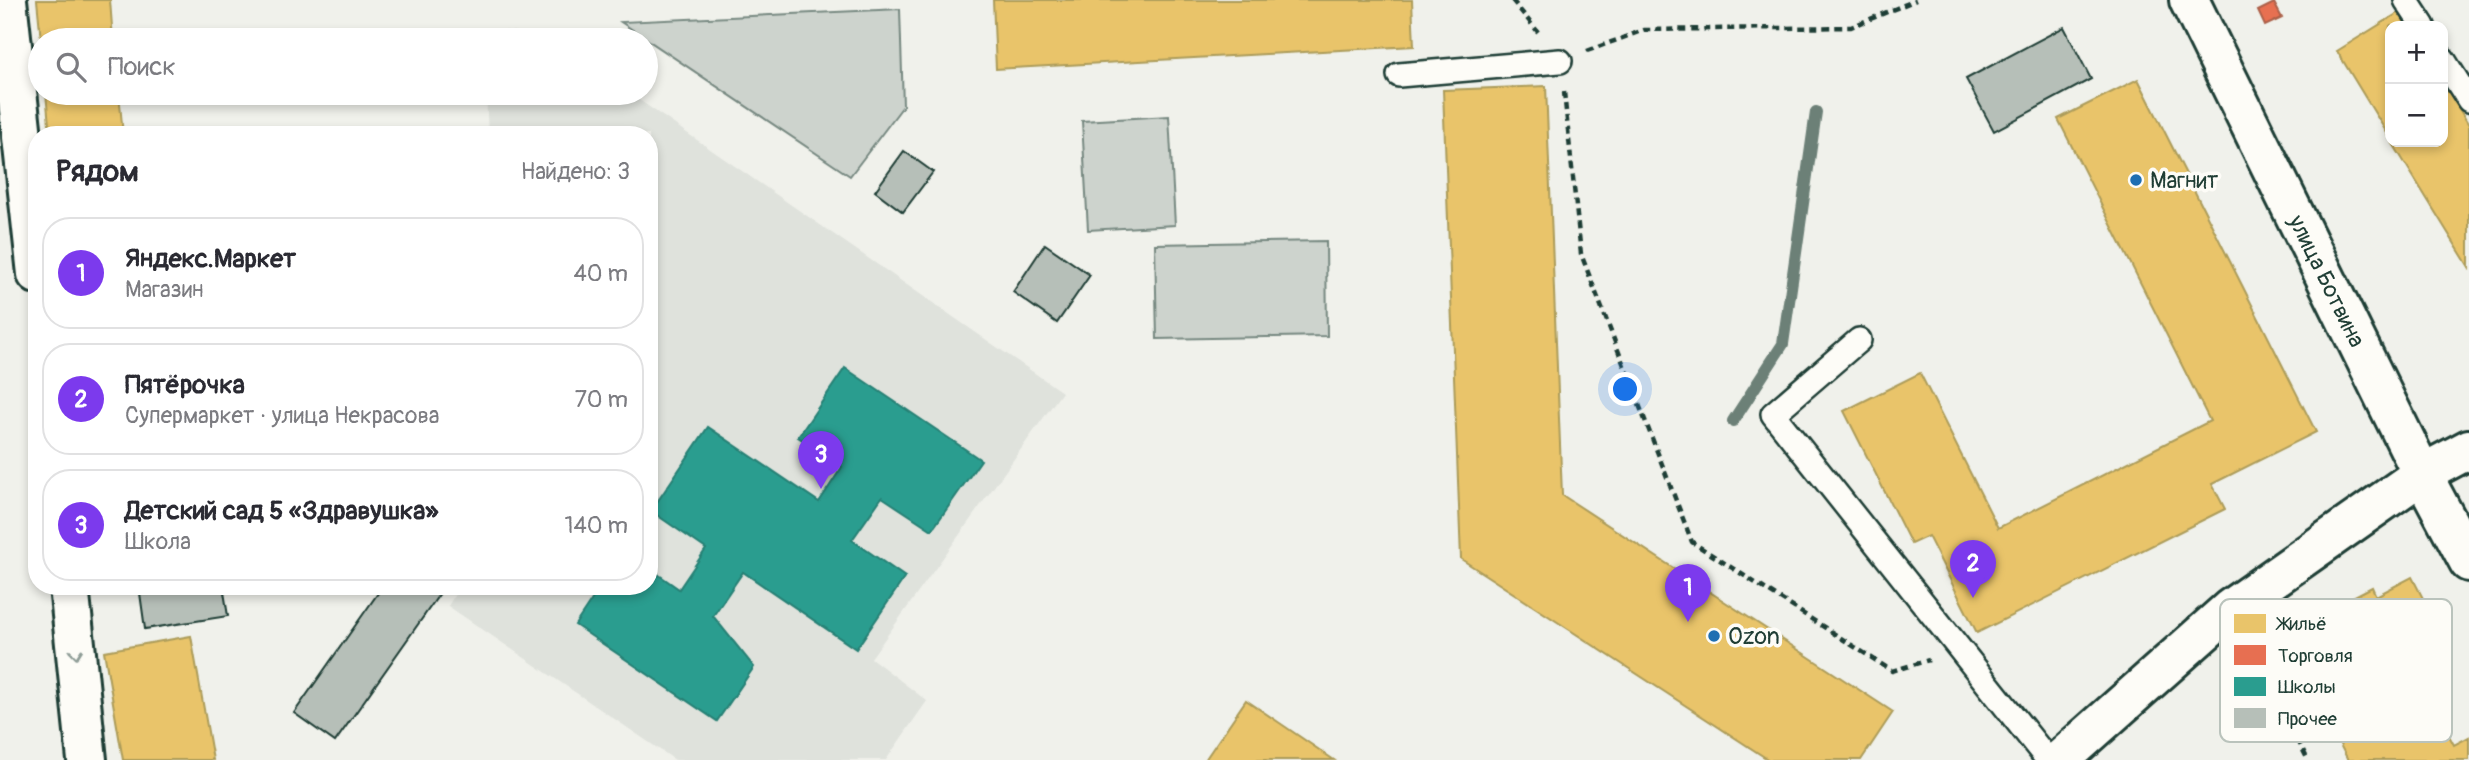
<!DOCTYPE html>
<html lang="ru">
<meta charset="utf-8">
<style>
:root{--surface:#fff;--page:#f7f7f7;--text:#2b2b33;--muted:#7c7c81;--line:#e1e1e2;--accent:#7c3aed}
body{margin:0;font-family:Pangolin,sans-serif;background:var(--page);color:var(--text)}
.controls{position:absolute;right:21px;top:21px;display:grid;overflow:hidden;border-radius:14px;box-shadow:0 4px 10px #0003}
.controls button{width:63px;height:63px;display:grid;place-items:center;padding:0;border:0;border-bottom:2px solid var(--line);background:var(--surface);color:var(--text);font:35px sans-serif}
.you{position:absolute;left:1626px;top:390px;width:24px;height:24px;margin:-18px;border:5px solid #fff;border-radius:50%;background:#1a73e8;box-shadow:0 0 0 10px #1a73e833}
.badge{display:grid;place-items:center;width:46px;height:46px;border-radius:50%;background:var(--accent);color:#fff;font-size:23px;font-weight:700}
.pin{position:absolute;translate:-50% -58px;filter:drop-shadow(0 2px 4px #0008)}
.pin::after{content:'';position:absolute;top:37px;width:24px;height:21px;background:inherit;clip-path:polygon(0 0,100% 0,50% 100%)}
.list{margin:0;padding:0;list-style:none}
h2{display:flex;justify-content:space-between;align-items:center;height:91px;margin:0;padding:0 28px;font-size:30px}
h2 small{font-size:23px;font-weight:400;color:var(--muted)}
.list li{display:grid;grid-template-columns:46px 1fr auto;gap:21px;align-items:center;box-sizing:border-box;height:112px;margin:0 14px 14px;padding:0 14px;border:2px solid var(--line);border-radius:28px}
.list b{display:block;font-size:26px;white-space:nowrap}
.list p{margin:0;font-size:23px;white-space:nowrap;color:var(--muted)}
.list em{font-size:23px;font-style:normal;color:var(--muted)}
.icon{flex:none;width:38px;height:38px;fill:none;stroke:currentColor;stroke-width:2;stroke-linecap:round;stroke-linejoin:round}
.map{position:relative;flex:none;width:2469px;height:760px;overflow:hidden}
.search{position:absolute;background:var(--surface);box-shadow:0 4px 10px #0003;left:28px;top:28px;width:630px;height:77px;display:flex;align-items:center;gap:18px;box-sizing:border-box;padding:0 24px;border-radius:38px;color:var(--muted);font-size:26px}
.panel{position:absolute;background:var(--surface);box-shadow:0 4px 10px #0003;left:28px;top:126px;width:630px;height:469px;border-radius:28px}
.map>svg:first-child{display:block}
.built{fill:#dfe2dc}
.green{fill:#cdd3cd;stroke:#768880;stroke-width:2}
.homes{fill:#e9c46a;stroke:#ac9c5a;stroke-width:2}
.shops{fill:#e76f51;stroke:#ab6048;stroke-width:2}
.schools{fill:#2a9d8f;stroke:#278074;stroke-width:2}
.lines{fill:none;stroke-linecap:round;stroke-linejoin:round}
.stream{stroke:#6c8077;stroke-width:12}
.building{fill:#b6bfb8;stroke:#1f3d34;stroke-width:2}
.lane-casing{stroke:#1f3d34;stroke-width:28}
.street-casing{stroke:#1f3d34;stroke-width:44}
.secondary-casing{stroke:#1f3d34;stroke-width:44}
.path{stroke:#1f3d34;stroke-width:4.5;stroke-dasharray:7 5;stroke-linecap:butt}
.lane{stroke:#fdfcf7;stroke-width:23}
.street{stroke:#fdfcf7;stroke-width:38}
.secondary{stroke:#fdfcf7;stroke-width:38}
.oneway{stroke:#8e9c96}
.poi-dot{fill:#1f6fb2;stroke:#fdfcf7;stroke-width:2.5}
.labels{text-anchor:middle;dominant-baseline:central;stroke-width:7;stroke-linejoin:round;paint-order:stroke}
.poi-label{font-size:23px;fill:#1f3d34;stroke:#fdfcf7;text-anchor:start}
.street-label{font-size:23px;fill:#1f3d34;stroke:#fdfcf7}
.key{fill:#fdfcf7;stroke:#bac3bc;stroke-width:2}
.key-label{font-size:19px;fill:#1f3d34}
</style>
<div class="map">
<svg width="2469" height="760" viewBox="0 0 2469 760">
<rect width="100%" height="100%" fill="#f0f1eb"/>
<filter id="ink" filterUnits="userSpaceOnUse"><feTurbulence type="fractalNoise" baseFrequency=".0143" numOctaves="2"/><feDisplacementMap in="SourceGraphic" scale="14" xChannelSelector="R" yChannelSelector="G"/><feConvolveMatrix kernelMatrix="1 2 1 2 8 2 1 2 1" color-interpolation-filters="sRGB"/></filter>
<g filter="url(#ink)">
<!-- built -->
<g class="built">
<path d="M482,28L545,35L553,40H483Z"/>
<path d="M486,93H629L1062,392L871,658L927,701L886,760H675L448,606L460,586H649V135H488Z"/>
</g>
<!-- green -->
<g class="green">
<path d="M900,9L903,106L850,176L621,22Z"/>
<path d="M1169,116L1175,225L1088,230L1082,121Z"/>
<path d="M1326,241L1327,336L1157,339L1155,244Z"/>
</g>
<!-- homes -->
<g class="homes">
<path d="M37,0H110L113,40H41Z"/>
<path d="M993,0H1412L1414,46L996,69Z"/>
<path d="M2400,12L2408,26H2390V138L2337,51Z"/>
<path d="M2138,79L2316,432L2212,484L2225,509L1977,633L1928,536L1911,544L1844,411L1920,373L1998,528L2210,421L2058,119Z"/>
<path d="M2443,82L2469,125V267L2392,142H2443Z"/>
<path d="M1546,86L1562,495L1893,712L1861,760H1769L1461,559L1443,90Z"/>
<path d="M46,93H119L123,135H50Z"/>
<path d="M2412,577L2444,639L2408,658L2454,745L2469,737V760H2348L2287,643L2327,622L2322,613L2372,587L2376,596Z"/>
<path d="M191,636L213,760H123L104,651Z"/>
<path d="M1246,700L1334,760H1205Z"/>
</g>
<!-- shops -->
<path class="shops" d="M2274,3L2282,18L2265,26L2258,11Z"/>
<!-- schools -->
<path class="schools" d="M845,368L981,460L932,530L882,497L852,540L905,577L856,649L743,572L713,616L754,667L717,721L575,625L601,586H649V568L679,589L706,549L651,511L708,427L819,502L842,467L798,437Z"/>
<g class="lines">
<!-- stream -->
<path class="stream" d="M1733,421L1783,344L1816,112"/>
</g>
<!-- building -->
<g class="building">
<path d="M2064,27L2091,79L1994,131L1966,79Z"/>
<path d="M904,151L933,172L903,212L875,191Z"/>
<path d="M1045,244L1090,275L1057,323L1013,292Z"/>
<path d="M139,586H223L228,616L145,629Z"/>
<path d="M383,586H445L335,742L294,713Z"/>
</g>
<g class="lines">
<defs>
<g id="lane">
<path d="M2406,0L2423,26"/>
<path d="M2443,59L2469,100"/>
<path d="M1399,75L1560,61"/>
<path d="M1859,340L1773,414L2048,760"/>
</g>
<g id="street">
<path d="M7,0L37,274"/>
<path d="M2422,474L2469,449"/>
<path d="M69,586L87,760"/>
</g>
<g id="secondary">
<path id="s1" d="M2189,0L2422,474L2469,562"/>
<path d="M2060,760L2231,608L2422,474"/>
</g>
</defs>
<!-- lane casing -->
<use href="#lane" class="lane-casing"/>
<!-- street casing -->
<use href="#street" class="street-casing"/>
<!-- secondary casing -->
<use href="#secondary" class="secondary-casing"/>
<!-- path -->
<g class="path">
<path d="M1512,0L1538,32"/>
<path d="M1587,51L1644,30L1851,27L1916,0"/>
<path d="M1564,92L1581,254L1692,542L1892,671L1929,660"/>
<path d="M2249,643L2308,760"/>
</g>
<!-- lane -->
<use href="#lane" class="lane"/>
<!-- street -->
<use href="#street" class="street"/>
<!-- secondary -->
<use href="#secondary" class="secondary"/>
</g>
<!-- one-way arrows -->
<defs><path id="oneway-chevron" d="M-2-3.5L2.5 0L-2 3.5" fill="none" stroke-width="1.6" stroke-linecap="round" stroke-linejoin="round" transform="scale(1.75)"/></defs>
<use class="oneway" href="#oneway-chevron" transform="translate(76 654) rotate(84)"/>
</g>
<!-- markers -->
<g class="poi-dot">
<circle cx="2136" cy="180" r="7"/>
<circle cx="1714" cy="636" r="7"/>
</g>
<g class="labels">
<!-- poi labels -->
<g class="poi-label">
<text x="2150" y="180">Магнит</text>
<text x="1728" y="636">Ozon</text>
</g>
<!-- street labels -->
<g class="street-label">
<text stroke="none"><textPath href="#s1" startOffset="313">улица Ботвина</textPath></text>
</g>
</g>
<!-- legend -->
<rect x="2220" y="599" width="232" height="143" rx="10" class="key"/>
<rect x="2234" y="614" width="32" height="19" fill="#e9c46a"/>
<rect x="2234" y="645" width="32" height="20" fill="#e76f51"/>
<rect x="2234" y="677" width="32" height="19" fill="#2a9d8f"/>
<rect x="2234" y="708" width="32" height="20" fill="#b6bfb8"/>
<g class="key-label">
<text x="2278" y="630">Жильё</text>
<text x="2278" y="662">Торговля</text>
<text x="2278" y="693">Школы</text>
<text x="2278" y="725">Прочее</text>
</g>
</svg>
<div class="controls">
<button>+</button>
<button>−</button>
</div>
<div class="you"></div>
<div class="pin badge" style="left:1688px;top:622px">1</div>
<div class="pin badge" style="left:1973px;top:598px">2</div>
<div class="pin badge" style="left:821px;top:489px">3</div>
<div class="search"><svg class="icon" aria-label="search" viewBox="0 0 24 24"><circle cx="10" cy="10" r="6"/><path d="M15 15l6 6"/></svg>Поиск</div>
<section class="panel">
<h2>Рядом<small>Найдено: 3</small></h2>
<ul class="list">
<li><span class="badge">1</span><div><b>Яндекс.Маркет</b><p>Магазин</p></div><em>40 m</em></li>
<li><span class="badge">2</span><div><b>Пятёрочка</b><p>Супермаркет · улица Некрасова</p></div><em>70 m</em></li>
<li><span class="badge">3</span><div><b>Детский сад 5 «Здравушка»</b><p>Школа</p></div><em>140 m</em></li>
</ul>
</section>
</div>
